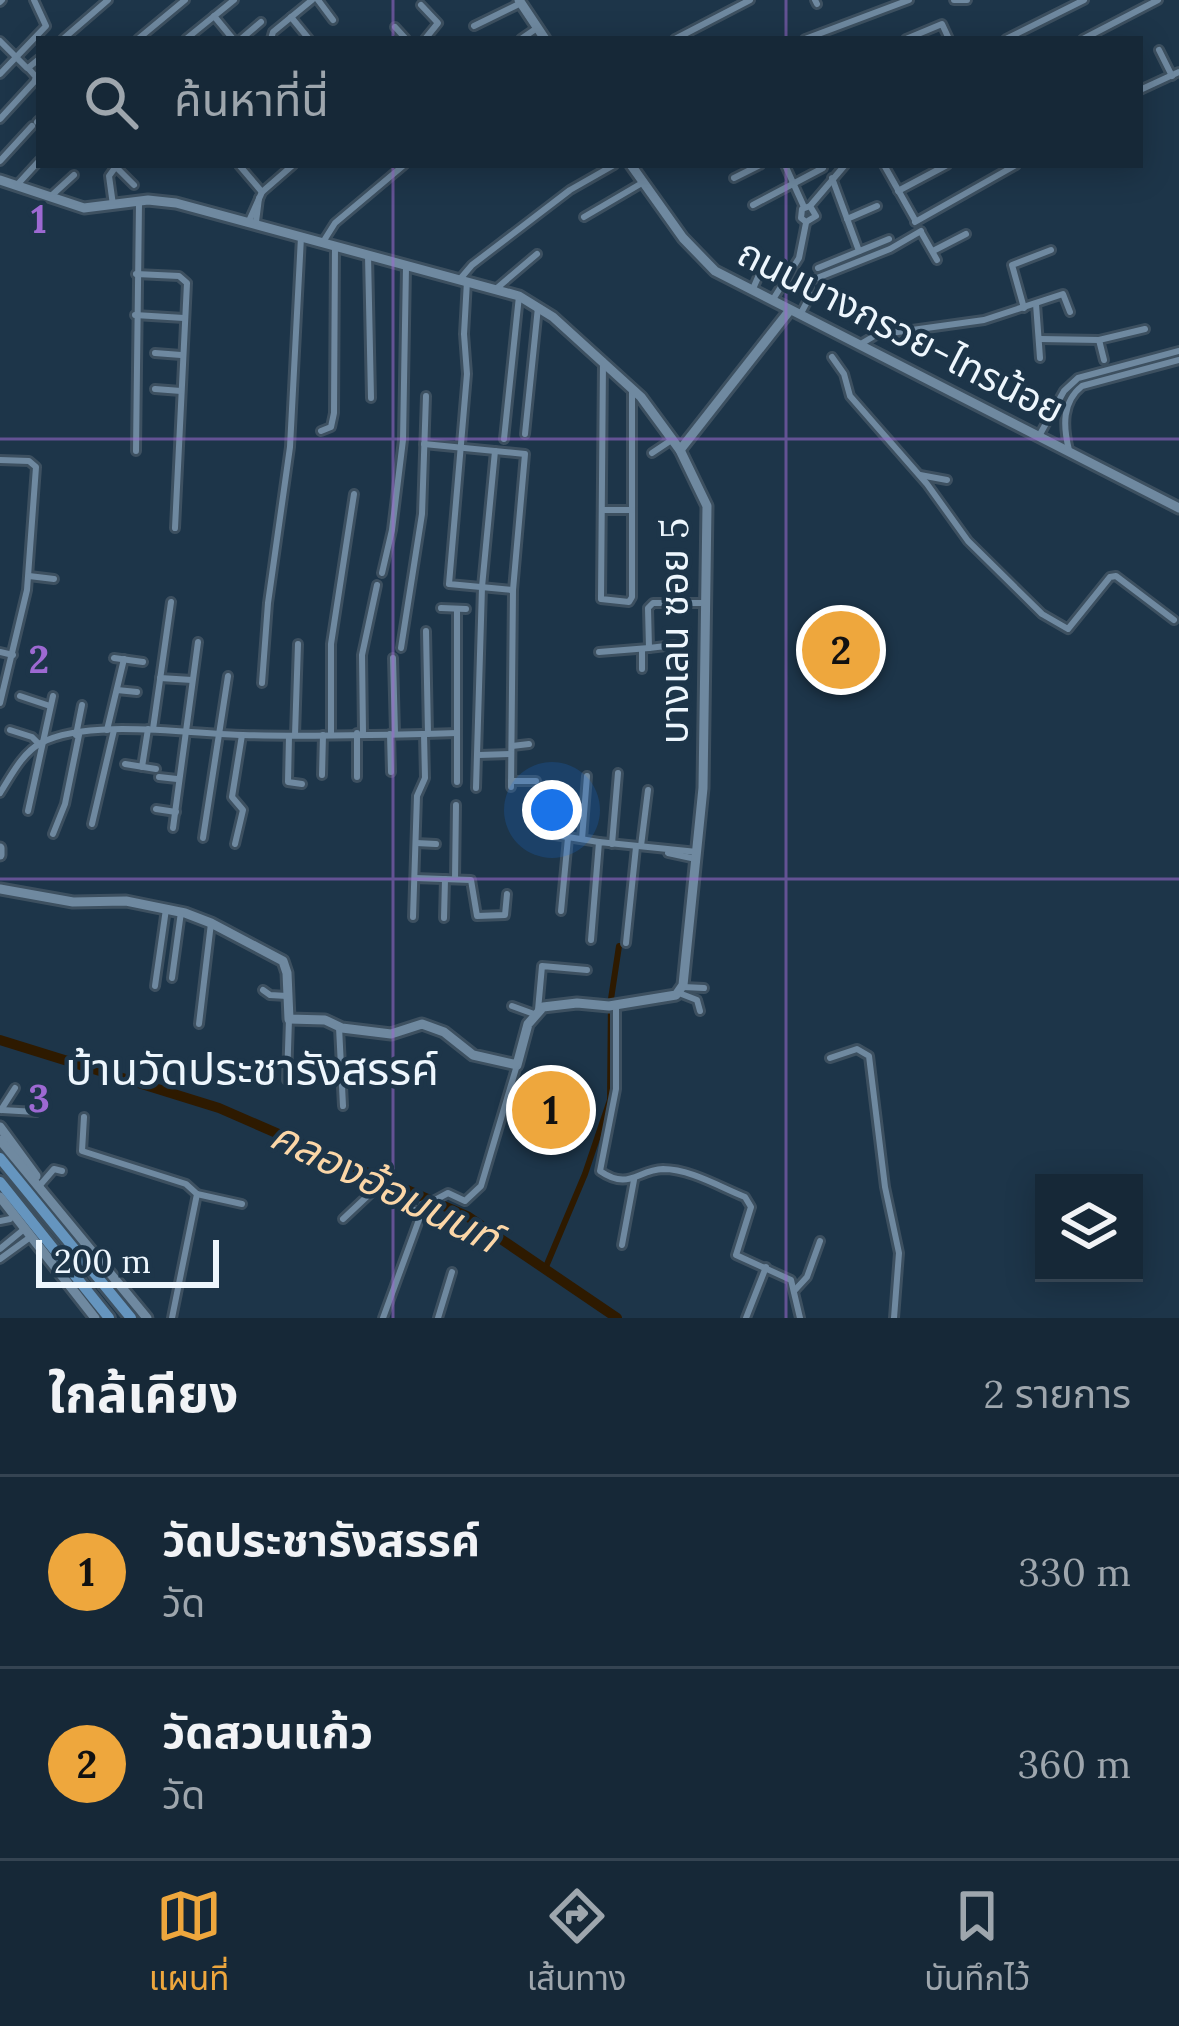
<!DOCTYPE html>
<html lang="th">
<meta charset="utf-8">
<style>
:root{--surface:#162837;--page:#1f303f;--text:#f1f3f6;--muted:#9ea6ad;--line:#354452;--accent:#eea73d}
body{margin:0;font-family:Lora,"Noto Sans Thai",serif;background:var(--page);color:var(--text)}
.controls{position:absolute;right:36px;bottom:36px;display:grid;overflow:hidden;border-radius:0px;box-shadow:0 6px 30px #0003}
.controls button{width:108px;height:108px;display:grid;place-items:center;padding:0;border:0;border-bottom:3px solid var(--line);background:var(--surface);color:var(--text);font:60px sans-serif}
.scale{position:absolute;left:36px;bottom:30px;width:183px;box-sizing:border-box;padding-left:12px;border:6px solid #edf6fd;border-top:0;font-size:33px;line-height:42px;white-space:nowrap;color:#edf6fd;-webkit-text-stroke:9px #1d3549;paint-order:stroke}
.you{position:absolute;left:552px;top:810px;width:42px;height:42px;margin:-30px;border:9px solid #fff;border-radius:50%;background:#1a73e8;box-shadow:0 0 0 18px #1a73e833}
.badge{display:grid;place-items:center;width:78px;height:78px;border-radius:50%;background:var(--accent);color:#111;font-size:39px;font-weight:700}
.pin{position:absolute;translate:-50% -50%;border:6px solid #fff;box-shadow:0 3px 12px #0006}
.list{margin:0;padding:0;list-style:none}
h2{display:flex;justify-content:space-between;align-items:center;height:156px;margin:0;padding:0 48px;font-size:51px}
h2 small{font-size:39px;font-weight:400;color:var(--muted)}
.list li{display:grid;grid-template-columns:78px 1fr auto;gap:36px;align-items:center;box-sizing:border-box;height:192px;padding:0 48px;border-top:3px solid var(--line)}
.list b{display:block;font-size:45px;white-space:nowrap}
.list p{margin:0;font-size:39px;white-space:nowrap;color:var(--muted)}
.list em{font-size:39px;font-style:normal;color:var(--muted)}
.icon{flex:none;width:66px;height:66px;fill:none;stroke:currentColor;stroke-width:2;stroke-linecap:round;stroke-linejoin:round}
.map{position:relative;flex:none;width:1179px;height:1318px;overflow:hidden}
.search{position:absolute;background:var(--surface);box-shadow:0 6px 30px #0003;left:36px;right:36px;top:36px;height:132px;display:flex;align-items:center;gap:30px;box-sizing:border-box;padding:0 42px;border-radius:0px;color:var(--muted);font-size:45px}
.sheet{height:540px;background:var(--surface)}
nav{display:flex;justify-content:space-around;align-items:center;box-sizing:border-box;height:168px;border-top:3px solid var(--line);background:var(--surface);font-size:33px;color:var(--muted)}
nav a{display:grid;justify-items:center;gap:6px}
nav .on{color:var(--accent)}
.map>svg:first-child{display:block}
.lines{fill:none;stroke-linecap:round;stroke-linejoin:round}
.canal{stroke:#2e1a00;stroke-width:6}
.river{stroke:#2e1a00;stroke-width:10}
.street-casing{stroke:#3d5060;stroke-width:12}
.secondary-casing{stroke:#3d5060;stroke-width:15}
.primary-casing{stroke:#3d5060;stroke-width:16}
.street{stroke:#6f89a0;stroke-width:6}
.secondary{stroke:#6f89a0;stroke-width:9}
.primary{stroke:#6595bf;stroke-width:10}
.grid{fill:none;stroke:#9d69d2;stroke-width:3;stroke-opacity:0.55}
.labels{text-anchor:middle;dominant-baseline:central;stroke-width:9;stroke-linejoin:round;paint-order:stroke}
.street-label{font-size:39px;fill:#edf6fd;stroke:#1d3549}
.water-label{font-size:42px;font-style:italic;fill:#fbd6a7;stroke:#1d3549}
.quarter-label{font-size:45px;fill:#edf6fd;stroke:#1d3549}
.grid-label{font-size:39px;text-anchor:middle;font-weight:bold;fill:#9d69d2;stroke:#1d3549;stroke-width:9;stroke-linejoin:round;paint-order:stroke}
</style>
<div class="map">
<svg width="1179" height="1318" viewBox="0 0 1179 1318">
<rect width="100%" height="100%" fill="#1d3549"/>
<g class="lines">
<!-- canal -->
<path class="canal" d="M545,1269L585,1174L610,1100L611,999L619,946"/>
<!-- river -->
<path class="river" d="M0,1040L219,1108L467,1216L617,1318"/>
<defs>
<g id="street">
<path d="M318,0L333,20"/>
<path d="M815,0L817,4"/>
<path d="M954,0H967"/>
<path d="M0,2L2,0"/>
<path d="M421,5L438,23L425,39"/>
<path d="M214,16L233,39"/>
<path d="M291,17L309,39"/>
<path d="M474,26L521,3"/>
<path d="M395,27L406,39"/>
<path d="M63,39L108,0"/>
<path d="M138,39L185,0"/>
<path d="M186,39L234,0"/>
<path d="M241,39L261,22"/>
<path d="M271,39L273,32L312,0"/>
<path d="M521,39L537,28"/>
<path d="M675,39L750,0"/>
<path d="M805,39L909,0"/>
<path d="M906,39L942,24L949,39"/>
<path d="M1006,39L1084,0"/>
<path d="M1083,39L1158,0"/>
<path d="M0,41L27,68"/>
<path d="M1159,50L1172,76"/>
<path d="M0,74L46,26L34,0"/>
<path d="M1140,90L1179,72"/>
<path d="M0,119L34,82L36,77L28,68L39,59"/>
<path d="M37,122L39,120"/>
<path d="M0,161L32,126"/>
<path d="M239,165L262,192"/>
<path d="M785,165L804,207"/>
<path d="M884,165L915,220"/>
<path d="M116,167L134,185"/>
<path d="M734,178L760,165"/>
<path d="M832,178L859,251"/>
<path d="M17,185L39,161"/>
<path d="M898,191L947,165"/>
<path d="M50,197L74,175"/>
<path d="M113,205L109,176L117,165"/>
<path d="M753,205L823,168"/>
<path d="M810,206L816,216L806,222L801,218L802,209L810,206L845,165"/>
<path d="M584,217L642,183"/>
<path d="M847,219L877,206"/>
<path d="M249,221L262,192L293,165"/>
<path d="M256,222L259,198"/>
<path d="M915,222L1016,165"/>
<path d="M921,232L937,260"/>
<path d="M323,242L335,223L404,165"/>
<path d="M933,251L966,234"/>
<path d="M368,255L371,398"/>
<path d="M818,268L889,239"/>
<path d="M136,274L179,276L187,283L175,528"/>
<path d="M460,279L472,265L570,190L614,165"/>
<path d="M467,281L464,334L467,374L449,584L512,590"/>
<path d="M497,288L537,254"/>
<path d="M752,291L762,268"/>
<path d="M772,301L799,258L806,223"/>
<path d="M1036,304L1040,358"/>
<path d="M1024,308L1012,265L1051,250"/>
<path d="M135,315L184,318"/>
<path d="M800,315L809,298V283L812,280L890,249L921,231"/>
<path d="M1040,339L1099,340L1145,329"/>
<path d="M1099,340L1104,360"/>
<path d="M859,345L876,335L984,320L1063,294L1070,312"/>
<path d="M155,353L181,355"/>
<path d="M832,357L844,374L850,396L927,484L968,541L1042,614L1068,629L1110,577L1116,576L1174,620"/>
<path d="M603,361L601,599L629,602L632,597V392"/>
<path d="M155,389L181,391"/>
<path d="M321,431L331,427L334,413L335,246"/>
<path d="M525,434L538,307"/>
<path d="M1039,436L1064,391L1078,378L1179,351"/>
<path d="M504,439L519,296"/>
<path d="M424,444L525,454L513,590L511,787"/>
<path d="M1069,450C1063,426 1062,402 1082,386L1179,360"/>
<path d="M136,451L139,203"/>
<path d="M652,453L673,439"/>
<path d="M0,460L29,461L36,467L27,590L0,703"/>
<path d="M920,475L947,480"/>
<path d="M602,510H632"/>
<path d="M382,573L392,530L403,440L406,267"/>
<path d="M29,576L54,579"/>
<path d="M441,608L466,609"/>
<path d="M457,609V782"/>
<path d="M426,631L428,734"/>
<path d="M401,648L422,514L426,396"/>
<path d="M649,648L674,645"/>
<path d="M642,649V669"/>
<path d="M0,652L13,655"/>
<path d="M599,652L649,648L648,608L653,603H705"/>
<path d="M114,658L143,662"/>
<path d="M393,658L395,733"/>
<path d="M160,678L192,680"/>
<path d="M262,683L268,603L290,447L301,237"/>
<path d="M117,690L137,692"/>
<path d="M20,696L50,706"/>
<path d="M153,729L171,602"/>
<path d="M10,730L32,737L39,744"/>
<path d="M107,730L124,659"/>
<path d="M357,733V777"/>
<path d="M363,733L362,655L377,585"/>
<path d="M331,734V644L354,494"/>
<path d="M390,734L391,772"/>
<path d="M76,735L82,705"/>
<path d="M295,735L298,644"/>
<path d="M289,736L288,782L302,784"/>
<path d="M512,746L529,744"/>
<path d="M479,755L511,754"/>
<path d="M125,764L156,769"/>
<path d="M142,767L148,729"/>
<path d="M322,775L323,735"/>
<path d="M159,777L177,779"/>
<path d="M511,781H536"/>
<path d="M476,788L482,587L495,451"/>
<path d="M0,793C11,776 22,753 41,743C87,718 191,734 243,735C314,737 386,735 457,733"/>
<path d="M156,809L176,812"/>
<path d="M28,811L53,696"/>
<path d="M92,824L114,730"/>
<path d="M173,828L198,642"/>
<path d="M53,834L65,804L79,735"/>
<path d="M549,834L599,842"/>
<path d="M203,838L228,676"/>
<path d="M582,839L587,776"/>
<path d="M416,843L436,844"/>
<path d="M235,844L243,810L232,797L242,735"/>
<path d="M612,844L618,773"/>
<path d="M641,846L648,790"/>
<path d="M668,853L696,859"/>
<path d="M415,878L471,880L477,916L505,915L507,894"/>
<path d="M455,879L456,805"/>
<path d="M561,911L568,838"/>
<path d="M413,917L417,796L425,778L424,734"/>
<path d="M444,918L445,879"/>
<path d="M591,940L599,842L697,852"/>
<path d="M626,943L636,847"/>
<path d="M172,978L181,912"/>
<path d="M155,986L166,909"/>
<path d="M683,987L704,988"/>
<path d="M263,990L270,995L287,996"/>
<path d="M679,993L697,1000L700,1011"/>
<path d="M616,1004V1089L600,1171C629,1191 637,1170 663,1169C690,1169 720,1187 745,1197L751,1207L736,1255L791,1280L800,1318"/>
<path d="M512,1006L534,1014"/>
<path d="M538,1010L542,966L587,970"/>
<path d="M199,1024L211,923"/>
<path d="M339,1027L343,1106"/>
<path d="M830,1058L857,1049L869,1056L885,1187L899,1253L894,1318"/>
<path d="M287,1080L289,1019"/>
<path d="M1,1110L15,1088"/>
<path d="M2,1110L36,1112"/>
<path d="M84,1117L82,1151L186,1184L197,1194L172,1318"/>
<path d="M41,1184L54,1169L62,1171"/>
<path d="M197,1194L242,1204"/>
<path d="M343,1219L375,1189L421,1214"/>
<path d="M0,1221L10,1219"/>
<path d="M622,1245L634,1180"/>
<path d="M0,1249L23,1230"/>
<path d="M0,1259L29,1238"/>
<path d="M795,1290L807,1277L820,1241"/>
<path d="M383,1318L424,1206L448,1193L465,1201L481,1186L517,1065"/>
<path d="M438,1318L452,1272"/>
<path d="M746,1318L766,1267"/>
</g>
<g id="secondary">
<path d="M519,0L545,39"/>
<path d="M631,165L683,238L715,271L1179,508"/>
<path d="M0,180L84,208L148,200L176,203L519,296L553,317L641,397L680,450L707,506L703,788L683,985L676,995L609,1006L577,1003L543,1007L528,1024L517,1065L473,1055L444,1032L422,1024L391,1034L342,1028L325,1020L289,1019L287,973L283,961L211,923L185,913L126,901L73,902L0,889"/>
<path d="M680,450L790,310"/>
<path d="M0,848V855"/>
<path d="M0,1127L36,1176"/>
<path d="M0,1140L147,1318"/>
<path d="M0,1197L95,1318"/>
</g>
<g id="primary">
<path d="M0,1158L131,1318"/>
<path d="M0,1182L109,1318"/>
</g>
</defs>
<!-- street casing -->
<use href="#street" class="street-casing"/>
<!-- secondary casing -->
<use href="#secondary" class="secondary-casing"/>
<!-- primary casing -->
<use href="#primary" class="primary-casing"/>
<!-- street -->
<use href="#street" class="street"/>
<!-- secondary -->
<use href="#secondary" class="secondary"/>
<!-- primary -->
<use href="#primary" class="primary"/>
</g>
<!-- grid -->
<path class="grid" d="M393,0V39M786,0V39M393,165V1318M786,165V1318M0,439H1179M0,879H1179"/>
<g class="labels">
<!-- street labels -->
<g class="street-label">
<text transform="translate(901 331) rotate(27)">ถนนบางกรวย-ไทรน้อย</text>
<text transform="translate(674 631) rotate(-90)">บางเลน ซอย 5</text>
</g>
<!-- water labels -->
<g class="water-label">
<text transform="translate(385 1186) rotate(26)">คลองอ้อมนนท์</text>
</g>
<!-- quarter labels -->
<g class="quarter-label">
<text x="252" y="1068">บ้านวัดประชารังสรรค์</text>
</g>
</g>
<g class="grid-label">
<text x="39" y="233">1</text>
<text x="39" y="673">2</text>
<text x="39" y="1112">3</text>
</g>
</svg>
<div class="controls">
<button><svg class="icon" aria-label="layers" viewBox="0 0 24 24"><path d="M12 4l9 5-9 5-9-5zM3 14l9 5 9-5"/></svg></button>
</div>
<div class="scale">200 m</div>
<div class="you"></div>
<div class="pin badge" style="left:551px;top:1110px">1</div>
<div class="pin badge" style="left:841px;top:650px">2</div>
<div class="search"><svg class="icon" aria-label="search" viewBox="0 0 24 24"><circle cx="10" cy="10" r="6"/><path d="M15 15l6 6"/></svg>ค้นหาที่นี่</div>
</div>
<section class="sheet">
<h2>ใกล้เคียง<small>2 รายการ</small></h2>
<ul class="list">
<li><span class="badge">1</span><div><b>วัดประชารังสรรค์</b><p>วัด</p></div><em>330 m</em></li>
<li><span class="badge">2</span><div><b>วัดสวนแก้ว</b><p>วัด</p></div><em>360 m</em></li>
</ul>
</section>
<nav>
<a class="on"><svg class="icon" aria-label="map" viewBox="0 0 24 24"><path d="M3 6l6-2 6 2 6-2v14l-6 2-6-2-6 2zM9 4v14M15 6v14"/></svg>แผนที่</a>
<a><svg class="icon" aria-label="directions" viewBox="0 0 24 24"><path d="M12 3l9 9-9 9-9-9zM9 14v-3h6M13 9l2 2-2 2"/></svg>เส้นทาง</a>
<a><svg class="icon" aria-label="saved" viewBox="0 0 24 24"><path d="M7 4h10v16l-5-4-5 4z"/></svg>บันทึกไว้</a>
</nav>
